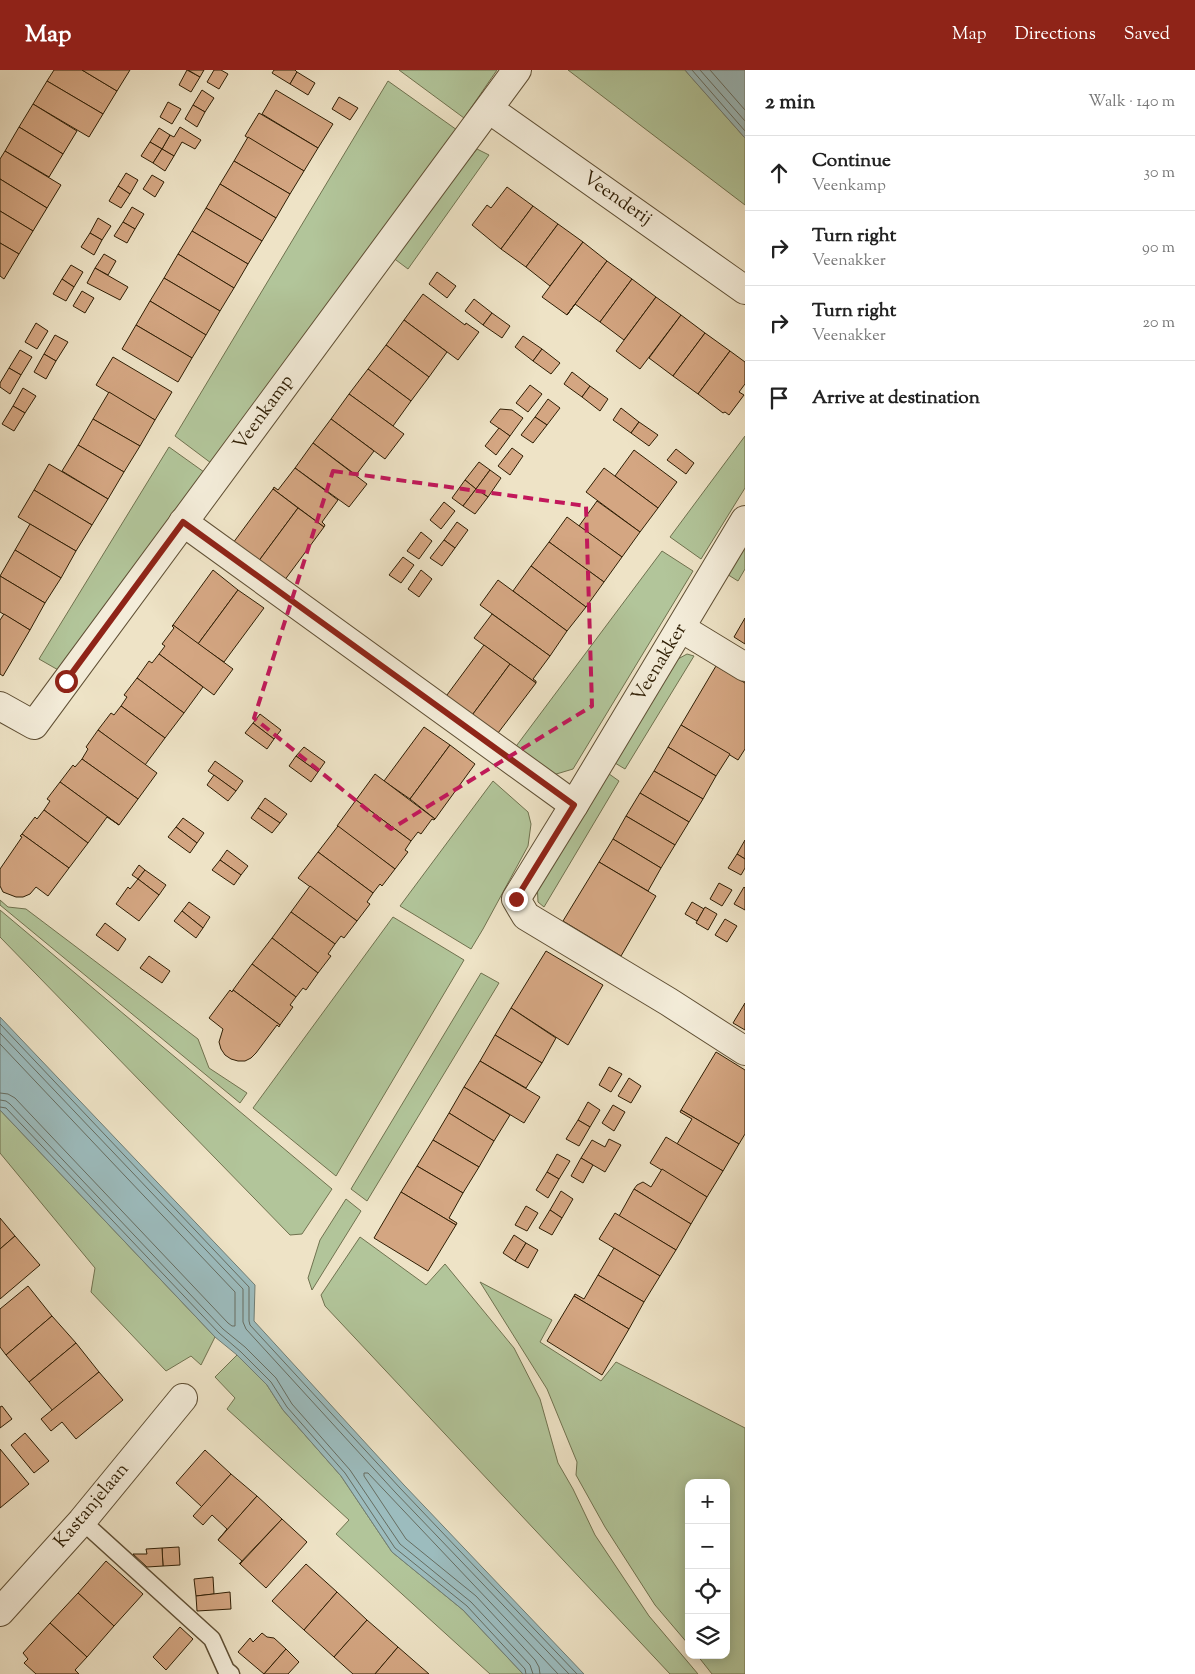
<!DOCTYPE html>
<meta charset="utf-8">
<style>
:root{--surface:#fff;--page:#f6f6f6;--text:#222;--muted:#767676;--line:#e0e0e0;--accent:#8f2418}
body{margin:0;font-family:"Sorts Mill Goudy",serif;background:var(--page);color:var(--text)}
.controls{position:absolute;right:15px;bottom:15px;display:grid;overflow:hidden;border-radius:10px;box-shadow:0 2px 12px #0003}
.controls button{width:45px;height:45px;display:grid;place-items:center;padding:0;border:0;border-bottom:1px solid var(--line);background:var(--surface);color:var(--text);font:25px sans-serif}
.stop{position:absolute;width:15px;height:15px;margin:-11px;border:4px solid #8f2418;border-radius:50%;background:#fff}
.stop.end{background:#8f2418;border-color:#fff;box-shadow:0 1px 5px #0008}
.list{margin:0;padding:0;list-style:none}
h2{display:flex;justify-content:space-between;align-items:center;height:65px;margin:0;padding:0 20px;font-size:21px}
h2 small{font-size:16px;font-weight:400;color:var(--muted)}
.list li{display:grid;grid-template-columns:32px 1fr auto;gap:15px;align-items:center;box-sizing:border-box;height:75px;padding:0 20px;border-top:1px solid var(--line)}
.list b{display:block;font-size:19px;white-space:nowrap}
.list p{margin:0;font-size:16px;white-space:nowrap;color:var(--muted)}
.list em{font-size:16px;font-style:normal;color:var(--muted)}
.icon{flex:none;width:28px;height:28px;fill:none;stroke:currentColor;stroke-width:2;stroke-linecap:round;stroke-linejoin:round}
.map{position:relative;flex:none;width:745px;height:1604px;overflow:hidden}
header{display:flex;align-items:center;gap:30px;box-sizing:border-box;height:70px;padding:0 25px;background:var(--accent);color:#fff}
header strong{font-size:24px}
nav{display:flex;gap:28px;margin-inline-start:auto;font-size:18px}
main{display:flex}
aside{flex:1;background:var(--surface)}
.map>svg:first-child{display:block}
.green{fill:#b2c59a;stroke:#70724f}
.water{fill:#9cbcbe;stroke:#707d74}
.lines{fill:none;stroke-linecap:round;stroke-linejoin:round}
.shore{stroke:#666d61;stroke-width:1}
.building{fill:#d4a682;stroke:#2f1e04}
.service-casing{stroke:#5f4f34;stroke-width:19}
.minor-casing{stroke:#5f4f34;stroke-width:30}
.service{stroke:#f4edda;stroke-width:16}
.minor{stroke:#f4edda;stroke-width:28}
.route{stroke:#8f2418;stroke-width:6}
.marked{fill:none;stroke:#c2185b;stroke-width:4;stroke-dasharray:10 6;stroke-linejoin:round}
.labels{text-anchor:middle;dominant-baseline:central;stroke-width:4.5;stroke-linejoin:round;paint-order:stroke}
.street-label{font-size:19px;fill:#2f1e04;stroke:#f4edda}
</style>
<header>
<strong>Map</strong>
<nav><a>Map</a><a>Directions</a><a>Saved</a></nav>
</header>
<main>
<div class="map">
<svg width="745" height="1604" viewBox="0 0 745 1604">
<rect width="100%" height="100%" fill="#eee3c6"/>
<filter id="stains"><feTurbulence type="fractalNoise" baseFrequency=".004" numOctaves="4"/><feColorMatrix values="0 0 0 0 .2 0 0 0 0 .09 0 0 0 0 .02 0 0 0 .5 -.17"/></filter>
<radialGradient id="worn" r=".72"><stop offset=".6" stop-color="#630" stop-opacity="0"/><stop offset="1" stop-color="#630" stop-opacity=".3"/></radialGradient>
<!-- green -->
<g class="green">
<path d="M399,0H497L464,48Z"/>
<path d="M568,0H685L745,68V135Z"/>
<path d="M388,11L457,60L211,393L175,366Z"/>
<path d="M477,79L489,85L408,199L392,187Z"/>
<path d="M745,366V418L701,489L670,467Z"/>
<path d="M169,377L204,402L60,601L39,589Z"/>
<path d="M745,464V499L738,511L722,501Z"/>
<path d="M662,481L693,501L573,699L553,705L514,679Z"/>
<path d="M687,584L694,586L625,699L610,690L669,594Z"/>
<path d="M605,701L619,711L544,837L538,832L537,811Z"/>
<path d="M493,711L528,742L531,754L528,776L483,859L471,879L400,836Z"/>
<path d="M0,830L8,837L26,839L198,969L209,998L247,1023L240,1033L0,835Z"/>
<path d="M0,840L332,1119L302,1164L290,1165L0,867Z"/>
<path d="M393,847L464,890L336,1106L253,1038Z"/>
<path d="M481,903L499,913L367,1131L351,1119Z"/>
<path d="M0,1040L215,1267L201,1295L191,1286L166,1301L91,1222L95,1198L0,1083Z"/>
<path d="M346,1129L361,1141L312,1220L308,1208L320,1170Z"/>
<path d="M360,1167L426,1215L445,1194L514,1278L540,1329L558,1393L573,1419L595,1465L649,1546L698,1604H670L325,1236L321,1225Z"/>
<path d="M480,1212L552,1250L540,1272L601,1311L616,1292L745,1358V1604H712L697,1585H726V1413H689V1575L655,1535L605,1457L576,1405L577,1392L547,1319Z"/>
<path d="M237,1285L267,1315L283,1340L341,1406L392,1482L463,1540L523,1604H490L336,1464L349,1450L227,1339L235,1328L215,1307Z"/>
</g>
<!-- water -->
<g class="water">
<path d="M685,0H745V68L690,6Z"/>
<path d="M0,947L255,1215L254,1251L404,1415L584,1604H523L463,1540L392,1482L341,1406L283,1340L267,1315L237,1285L215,1267L0,1040Z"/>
</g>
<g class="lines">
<!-- shore -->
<g class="shore">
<path d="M692,0L745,61"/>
<path d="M700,0L745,51"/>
<path d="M710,0L745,40"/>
<path d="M0,954L249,1217V1251L250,1255L400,1418L577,1604"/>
<path d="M0,963L243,1219V1252L246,1259L395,1422L569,1604"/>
<path d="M0,974L235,1222V1256H232L228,1253L15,1028L8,1024L0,1023"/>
<path d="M0,1030L6,1031L10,1034L223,1259L245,1277L276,1308L292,1334L350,1400L400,1474L471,1532L530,1595L533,1604"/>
<path d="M0,1037L6,1038L219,1263L241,1282L271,1312L287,1337L345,1403L395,1478L467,1536L525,1599L526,1604"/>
<path d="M540,1604L539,1597L535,1590L476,1526L406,1469L364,1406V1403H368L558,1604"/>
</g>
</g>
<!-- building -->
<g class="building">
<path d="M54,0H82L117,21L103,44L47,11Z"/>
<path d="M82,0H130L117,21Z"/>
<path d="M187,0L200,7L191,22L179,15Z"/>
<path d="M188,0H204L200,7Z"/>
<path d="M214,0H221L228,4L219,19L207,12Z"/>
<path d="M274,0H295L297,2L290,14L272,3Z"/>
<path d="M297,2L315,13L308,25L290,14Z"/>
<path d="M47,11L103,44L89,67L33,34Z"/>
<path d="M202,20L214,28L205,42L193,35Z"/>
<path d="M276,20L333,54L318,78L262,44Z"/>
<path d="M339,27L358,38L350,50L332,39Z"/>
<path d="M168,32L181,39L172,54L160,47Z"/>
<path d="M33,34L77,61L63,84L19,57Z"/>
<path d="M193,35L205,42L197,57L185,49Z"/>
<path d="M259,43L318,78L304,101L245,66Z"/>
<path d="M19,57L63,84L49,107L5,81Z"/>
<path d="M180,57L201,70L195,79L182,72L174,86L162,79L170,65L174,67Z"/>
<path d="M159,58L170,65L162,79L150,72Z"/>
<path d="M248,67L304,101L290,124L234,91Z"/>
<path d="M150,72L162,79L153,93L141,86Z"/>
<path d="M162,79L174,86L165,101L153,93Z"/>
<path d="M5,81L61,115L47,138L0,109V89Z"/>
<path d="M234,91L290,124L276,148L220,114Z"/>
<path d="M126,103L138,110L130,124L118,116Z"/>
<path d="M152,105L164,112L155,127L143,119Z"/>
<path d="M0,109L47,138L33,161L0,141Z"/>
<path d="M220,114L276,148L262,171L206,138Z"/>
<path d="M118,116L130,124L121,138L109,131Z"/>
<path d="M507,117L533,136L501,179L472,155L487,135L491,138Z"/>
<path d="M533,136L558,154L526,197L501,179Z"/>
<path d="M132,137L144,144L135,159L123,152Z"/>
<path d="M206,138L262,171L248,194L192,161Z"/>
<path d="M0,141L33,161L19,184L0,173Z"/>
<path d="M98,148L111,156L102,170L90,163Z"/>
<path d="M123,152L135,159L127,173L114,166Z"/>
<path d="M558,154L583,172L550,216L526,197Z"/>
<path d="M192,161L248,194L234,218L178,184Z"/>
<path d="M90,163L102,170L94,185L81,177Z"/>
<path d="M583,172L607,191L567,245L542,227Z"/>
<path d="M0,173L19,184L4,209L0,206Z"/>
<path d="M104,184L116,191L108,205L95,198Z"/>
<path d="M178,184L234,218L220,241L164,208Z"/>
<path d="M607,191L632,209L600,252L575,234L567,245Z"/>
<path d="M71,195L83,202L74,217L62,209Z"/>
<path d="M95,198L128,217L120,230L87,213Z"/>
<path d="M437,202L456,216L447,228L429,214Z"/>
<path d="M164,208L220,241L206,265L150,231Z"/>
<path d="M62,209L74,217L66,231L53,224Z"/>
<path d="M632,209L656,227L624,270L600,252Z"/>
<path d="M82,221L94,228L85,243L73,236Z"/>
<path d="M423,224L465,255L466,253L479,262L458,290L404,250Z"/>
<path d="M656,227L681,245L640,299L616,281Z"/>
<path d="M474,229L492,243L483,255L465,241Z"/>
<path d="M150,231L206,265L192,288L136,255Z"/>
<path d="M492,243L510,256L502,268L483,255Z"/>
<path d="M681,245L705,263L673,306L649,288Z"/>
<path d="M404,250L447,282L429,307L386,275Z"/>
<path d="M36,253L48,261L37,279L25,272Z"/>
<path d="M136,255L192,288L178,312L122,279Z"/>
<path d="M705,263L730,281L698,324L673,306Z"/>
<path d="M55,265L68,272L56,291L44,284Z"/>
<path d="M523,266L542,279L533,291L515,277Z"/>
<path d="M386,275L429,307L411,331L368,299Z"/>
<path d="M542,279L560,293L551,304L533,291Z"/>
<path d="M20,280L32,287L21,305L9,298Z"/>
<path d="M730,281L745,292V314L739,322L744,325L729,345L725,342L723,343L698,324Z"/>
<path d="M44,284L56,291L46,309L34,302Z"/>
<path d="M113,287L172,322L155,350L96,315Z"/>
<path d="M9,298L21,305L10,324L0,317V313Z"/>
<path d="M368,299L411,331L393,356L349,324Z"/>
<path d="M572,302L590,316L582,327L564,314Z"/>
<path d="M530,315L542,324L528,342L516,333Z"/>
<path d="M590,316L608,329L600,341L582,327Z"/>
<path d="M23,318L36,326L25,343L13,336Z"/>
<path d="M109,322L155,350L140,376L93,349Z"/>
<path d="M349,324L404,364L385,389L331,349Z"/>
<path d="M548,329L560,338L547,355L535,347Z"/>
<path d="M13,336L25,343L14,361L2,354Z"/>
<path d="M621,338L639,352L631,363L613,350Z"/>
<path d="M500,339L512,340L523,348L510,366L490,352Z"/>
<path d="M535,347L547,355L533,373L521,365Z"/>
<path d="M93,349L140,376L124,402L78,375Z"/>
<path d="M331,349L374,381L356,405L313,373Z"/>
<path d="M639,352L658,365L649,376L631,363Z"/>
<path d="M499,358L510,366L496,385L485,376Z"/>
<path d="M313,373L367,414L349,437L295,398Z"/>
<path d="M78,375L124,402L108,429L62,401Z"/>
<path d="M512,378L523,386L510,405L498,396Z"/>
<path d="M676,379L694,393L686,404L667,390Z"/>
<path d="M634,380L677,412L658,438L615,406Z"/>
<path d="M479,392L490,400L476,419L465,410Z"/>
<path d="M49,394L108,429L92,455L34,420Z"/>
<path d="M295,398L338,430L322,452L325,455L324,457L273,419L274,417L278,420Z"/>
<path d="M604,398L658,438L640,462L586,422Z"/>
<path d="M490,400L501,408L488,427L476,419Z"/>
<path d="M465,410L476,419L463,436L452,428Z"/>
<path d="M273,419L298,438L258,492L233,473Z"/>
<path d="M476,419L488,427L475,444L463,436Z"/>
<path d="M34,420L92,455L76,481L18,447Z"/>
<path d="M597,431L640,462L622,487L579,456Z"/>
<path d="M444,432L455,441L441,459L430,450Z"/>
<path d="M298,438L324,457L284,511L258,492Z"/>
<path d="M567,447L622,487L604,512L549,472Z"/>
<path d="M457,452L468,460L455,478L444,470Z"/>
<path d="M30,454L76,481L61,508L15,480Z"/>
<path d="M421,462L432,471L419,489L407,481Z"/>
<path d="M444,470L455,478L442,496L430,488Z"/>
<path d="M549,472L604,512L586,537L531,496Z"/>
<path d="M15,480L61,508L45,533L0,506Z"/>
<path d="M403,487L414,495L401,513L389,505Z"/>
<path d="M531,496L586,537L567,561L513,521Z"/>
<path d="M213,500L238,520L198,574L173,555Z"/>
<path d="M421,500L432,509L419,527L408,519Z"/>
<path d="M0,506L45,533L30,560L0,542Z"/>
<path d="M498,510L567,561L550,586L480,535Z"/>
<path d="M238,520L264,538L224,592L198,574Z"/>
<path d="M4,544L30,560L3,606L0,604V550Z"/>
<path d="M492,544L550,586L533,609L536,611V613L474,568Z"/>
<path d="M745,548V574L734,567Z"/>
<path d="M173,555L233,599L214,625L159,584L165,576L162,574L174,558L172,556Z"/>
<path d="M484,575L510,594L470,648L444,629Z"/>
<path d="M159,584L203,617L184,643L137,608L149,591L152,593Z"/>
<path d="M510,594L536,613L495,667L470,648Z"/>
<path d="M716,596L745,613V679L738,690L681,655Z"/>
<path d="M137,608L184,643L165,668L121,636L127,627L124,625Z"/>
<path d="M121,636L165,668L145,695L98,660L111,643L114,645Z"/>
<path d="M260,644L281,660L274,669L253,653Z"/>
<path d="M253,653L274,669L267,679L245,663Z"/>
<path d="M681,655L730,684L716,706L668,677Z"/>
<path d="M424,657L450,675L410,729L384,711Z"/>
<path d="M98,660L157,703L138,729L82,689L88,679L86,677Z"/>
<path d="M450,675L475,694L435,749L410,729Z"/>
<path d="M304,677L325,692L318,702L296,686Z"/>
<path d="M668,677L716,706L703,729L654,701Z"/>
<path d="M296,686L318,702L311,712L289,696Z"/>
<path d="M82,689L138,729L119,755L60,712L73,695L75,697Z"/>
<path d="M215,691L243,711L236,721L208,701Z"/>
<path d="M654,701L703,729L689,752L640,723Z"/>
<path d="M375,704L435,749L434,750L432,749L421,764L418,762L411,771L356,730Z"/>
<path d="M214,705L236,721L228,731L207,715Z"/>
<path d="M60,712L119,755L107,747L88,773L44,740L50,731L47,729Z"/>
<path d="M640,723L689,752L675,775L626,746Z"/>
<path d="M265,728L287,744L280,753L258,738Z"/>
<path d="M356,730L411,771L405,780L408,782L395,799L337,756Z"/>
<path d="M258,738L280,753L272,763L251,748Z"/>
<path d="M44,740L88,773L69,798L22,764L35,747L37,749Z"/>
<path d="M626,746L675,775L661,798L613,769Z"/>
<path d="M183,748L204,763L197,773L176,757Z"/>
<path d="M338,756L395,799L382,816L380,814L373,823L318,782Z"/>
<path d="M176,757L197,773L190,783L168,767Z"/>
<path d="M22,764L69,798L48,826L36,817L30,824L23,827H16L3,822L0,816V799L22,767L20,766Z"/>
<path d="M613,769L661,798L648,821L599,792Z"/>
<path d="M745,770V789L737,784Z"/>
<path d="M227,780L248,796L241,805L220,790Z"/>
<path d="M318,782L373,823L367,832L370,834L357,851L298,808Z"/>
<path d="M737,784L745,789V798L741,805L728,798Z"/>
<path d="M220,790L241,805L234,815L212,800Z"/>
<path d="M599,792L656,826L621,886L563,851Z"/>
<path d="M139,795L145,800L138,809L132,805Z"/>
<path d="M145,800L166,815L159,825L138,809Z"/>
<path d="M138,809L159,825L139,851L116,834L128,817L130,819Z"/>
<path d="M719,813L732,820L722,836L710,829Z"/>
<path d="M310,816L357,851L344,868L341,866L335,874L291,842Z"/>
<path d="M744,817L745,818V840L734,834Z"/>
<path d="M189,832L210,847L203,858L182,841Z"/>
<path d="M692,832L704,839L697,851L685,844Z"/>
<path d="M705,837L717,844L708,860L696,853Z"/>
<path d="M182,841L203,858L196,868L174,851Z"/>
<path d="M291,842L335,874L328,884L331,886L318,903L272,868Z"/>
<path d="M725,849L737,856L727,872L715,865Z"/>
<path d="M105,853L126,869L118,881L96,865Z"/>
<path d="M272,868L318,903L306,920L303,918L296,927L252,894Z"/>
<path d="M546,881L603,915L568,975L511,938Z"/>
<path d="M149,886L170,901L162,913L140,898Z"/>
<path d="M252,894L296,927L290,935L293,937L280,955L233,920Z"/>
<path d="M230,920L232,922L233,920L280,955L279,957L277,955L256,983L251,988L245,991H238L231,989L225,985L221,979L219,972L223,959L209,948Z"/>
<path d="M745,933V960L733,953Z"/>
<path d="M511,938L556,968L542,993L495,965Z"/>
<path d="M495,965L542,993L526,1018L480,991Z"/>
<path d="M716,982L745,1000V1064L739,1074L681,1040Z"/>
<path d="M480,991L540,1027L524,1053L464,1017Z"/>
<path d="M609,997L622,1004L611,1022L599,1015Z"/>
<path d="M629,1008L641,1016L631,1033L618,1026Z"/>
<path d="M464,1017L510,1045L494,1071L449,1043Z"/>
<path d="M588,1032L600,1040L590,1057L578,1050Z"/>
<path d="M613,1035L625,1042L614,1061L602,1053Z"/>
<path d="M681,1040L739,1074L723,1101L677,1074L692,1049L680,1042Z"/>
<path d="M449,1043L494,1071L479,1097L433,1070Z"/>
<path d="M578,1050L590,1057L579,1076L566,1069Z"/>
<path d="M666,1067L723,1101L707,1127L650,1093Z"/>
<path d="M609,1069L621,1075L605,1102L581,1088L592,1070L605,1077Z"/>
<path d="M433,1070L479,1097L463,1123L417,1096Z"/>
<path d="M557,1084L570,1091L559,1109L547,1102Z"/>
<path d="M581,1088L593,1095L583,1113L571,1106Z"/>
<path d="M417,1096L463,1123L449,1148L457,1153L456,1155L401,1122Z"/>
<path d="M662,1099L707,1127L691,1154L634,1119L637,1115L643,1112L651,1117Z"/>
<path d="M547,1102L559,1109L548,1128L536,1120Z"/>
<path d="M634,1119L691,1154L676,1180L619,1146Z"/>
<path d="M561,1121L573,1129L562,1148L550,1140Z"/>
<path d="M401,1122L456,1155L428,1201L374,1168Z"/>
<path d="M526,1136L538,1143L527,1161L515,1155Z"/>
<path d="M550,1140L562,1148L552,1165L539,1158Z"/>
<path d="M615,1143L676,1180L660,1206L599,1169Z"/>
<path d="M0,1148L15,1166L0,1179Z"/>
<path d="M514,1165L526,1173L515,1191L503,1183Z"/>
<path d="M15,1166L40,1195L0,1229V1179Z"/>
<path d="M526,1173L538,1180L528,1198L515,1191Z"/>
<path d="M614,1178L660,1206L644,1232L598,1205Z"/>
<path d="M598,1205L644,1232L629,1259L574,1226L575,1224L584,1229Z"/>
<path d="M28,1216L52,1246L6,1285L0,1277V1239Z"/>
<path d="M574,1226L629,1259L602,1305L547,1271Z"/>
<path d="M52,1246L76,1273L29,1312L6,1285Z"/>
<path d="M76,1273L99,1302L53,1341L29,1312Z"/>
<path d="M99,1302L123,1330L76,1369L62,1352L51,1361L41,1349Z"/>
<path d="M2,1336L12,1349L0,1358V1337Z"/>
<path d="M25,1363L49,1391L34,1403L11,1375Z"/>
<path d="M0,1379L29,1414L0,1438Z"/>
<path d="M205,1380L231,1404L202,1437L176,1413Z"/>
<path d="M231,1404L257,1426L218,1470L227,1459L212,1445L203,1455L193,1446Z"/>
<path d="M257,1426L282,1449L239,1494L242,1491L218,1470Z"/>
<path d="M282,1449L307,1472L266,1518L240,1494Z"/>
<path d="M179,1477L180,1495L163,1496L162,1478Z"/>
<path d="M162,1478L163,1496L147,1497L133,1484H147L146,1479Z"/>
<path d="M106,1491L143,1524L114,1556L78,1523Z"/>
<path d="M306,1494L337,1522L304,1560L272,1531Z"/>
<path d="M213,1507L214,1524L196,1526L194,1509Z"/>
<path d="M230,1522L231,1539L197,1541L196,1526Z"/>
<path d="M337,1522L367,1550L334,1587L304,1560Z"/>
<path d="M78,1523L114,1556L87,1587L50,1553Z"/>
<path d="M367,1550L398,1577L375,1604H353L334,1587Z"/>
<path d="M50,1553L87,1587L75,1600L79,1604H36L24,1593L28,1589L23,1583Z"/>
<path d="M180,1557L193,1569L166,1600L153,1587Z"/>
<path d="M262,1563L267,1567L274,1568L286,1579L264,1604L238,1582L250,1568L253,1572Z"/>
<path d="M398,1577L429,1604H375Z"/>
<path d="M286,1579L299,1592L288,1604H264Z"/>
</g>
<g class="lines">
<defs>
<path id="service" d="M82,1451L212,1569L226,1600L231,1604"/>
<g id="minor">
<path d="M489,39L745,220"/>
<path d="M745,450L574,735L516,829L526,846L669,932L745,981"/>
<path d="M183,452L574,735"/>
<path d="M681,558L745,597"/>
<path d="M0,636L34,655L517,0"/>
<path d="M0,1542L82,1451L183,1328"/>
</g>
</defs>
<!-- service casing -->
<use href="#service" class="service-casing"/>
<!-- minor casing -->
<use href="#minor" class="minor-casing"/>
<!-- service -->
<use href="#service" class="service"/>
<!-- minor -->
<use href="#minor" class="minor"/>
</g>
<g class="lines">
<!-- route -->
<path class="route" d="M66,611L183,452L574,735L516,829"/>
</g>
<!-- marked area -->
<path class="marked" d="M333,401L586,436L592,636L391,759L254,648Z"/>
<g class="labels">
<!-- street labels -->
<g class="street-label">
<text transform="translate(617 129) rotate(35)">Veenderij</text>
<text transform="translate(264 343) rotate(-54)">Veenkamp</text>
<text transform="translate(660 593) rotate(-59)">Veenakker</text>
<text transform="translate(92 1436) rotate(-50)">Kastanjelaan</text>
</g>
</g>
<rect width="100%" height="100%" filter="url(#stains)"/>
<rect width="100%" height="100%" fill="url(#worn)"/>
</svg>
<div class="controls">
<button>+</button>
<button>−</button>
<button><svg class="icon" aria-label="locate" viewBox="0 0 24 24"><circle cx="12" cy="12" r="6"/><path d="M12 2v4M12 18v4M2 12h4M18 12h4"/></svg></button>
<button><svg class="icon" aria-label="layers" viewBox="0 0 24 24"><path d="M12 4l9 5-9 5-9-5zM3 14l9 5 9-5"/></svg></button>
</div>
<div class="stop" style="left:66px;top:611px"></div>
<div class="stop end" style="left:516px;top:829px"></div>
</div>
<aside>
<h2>2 min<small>Walk · 140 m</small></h2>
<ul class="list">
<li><svg class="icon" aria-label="ahead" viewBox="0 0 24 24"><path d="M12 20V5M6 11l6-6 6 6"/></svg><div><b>Continue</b><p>Veenkamp</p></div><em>30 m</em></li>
<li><svg class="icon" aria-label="right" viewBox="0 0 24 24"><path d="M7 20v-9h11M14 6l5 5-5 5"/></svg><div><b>Turn right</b><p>Veenakker</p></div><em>90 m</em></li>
<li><svg class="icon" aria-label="right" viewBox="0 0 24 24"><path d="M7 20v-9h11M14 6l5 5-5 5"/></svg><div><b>Turn right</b><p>Veenakker</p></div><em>20 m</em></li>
<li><svg class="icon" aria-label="arrive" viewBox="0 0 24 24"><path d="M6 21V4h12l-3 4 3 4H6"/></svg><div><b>Arrive at destination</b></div></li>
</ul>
</aside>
</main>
